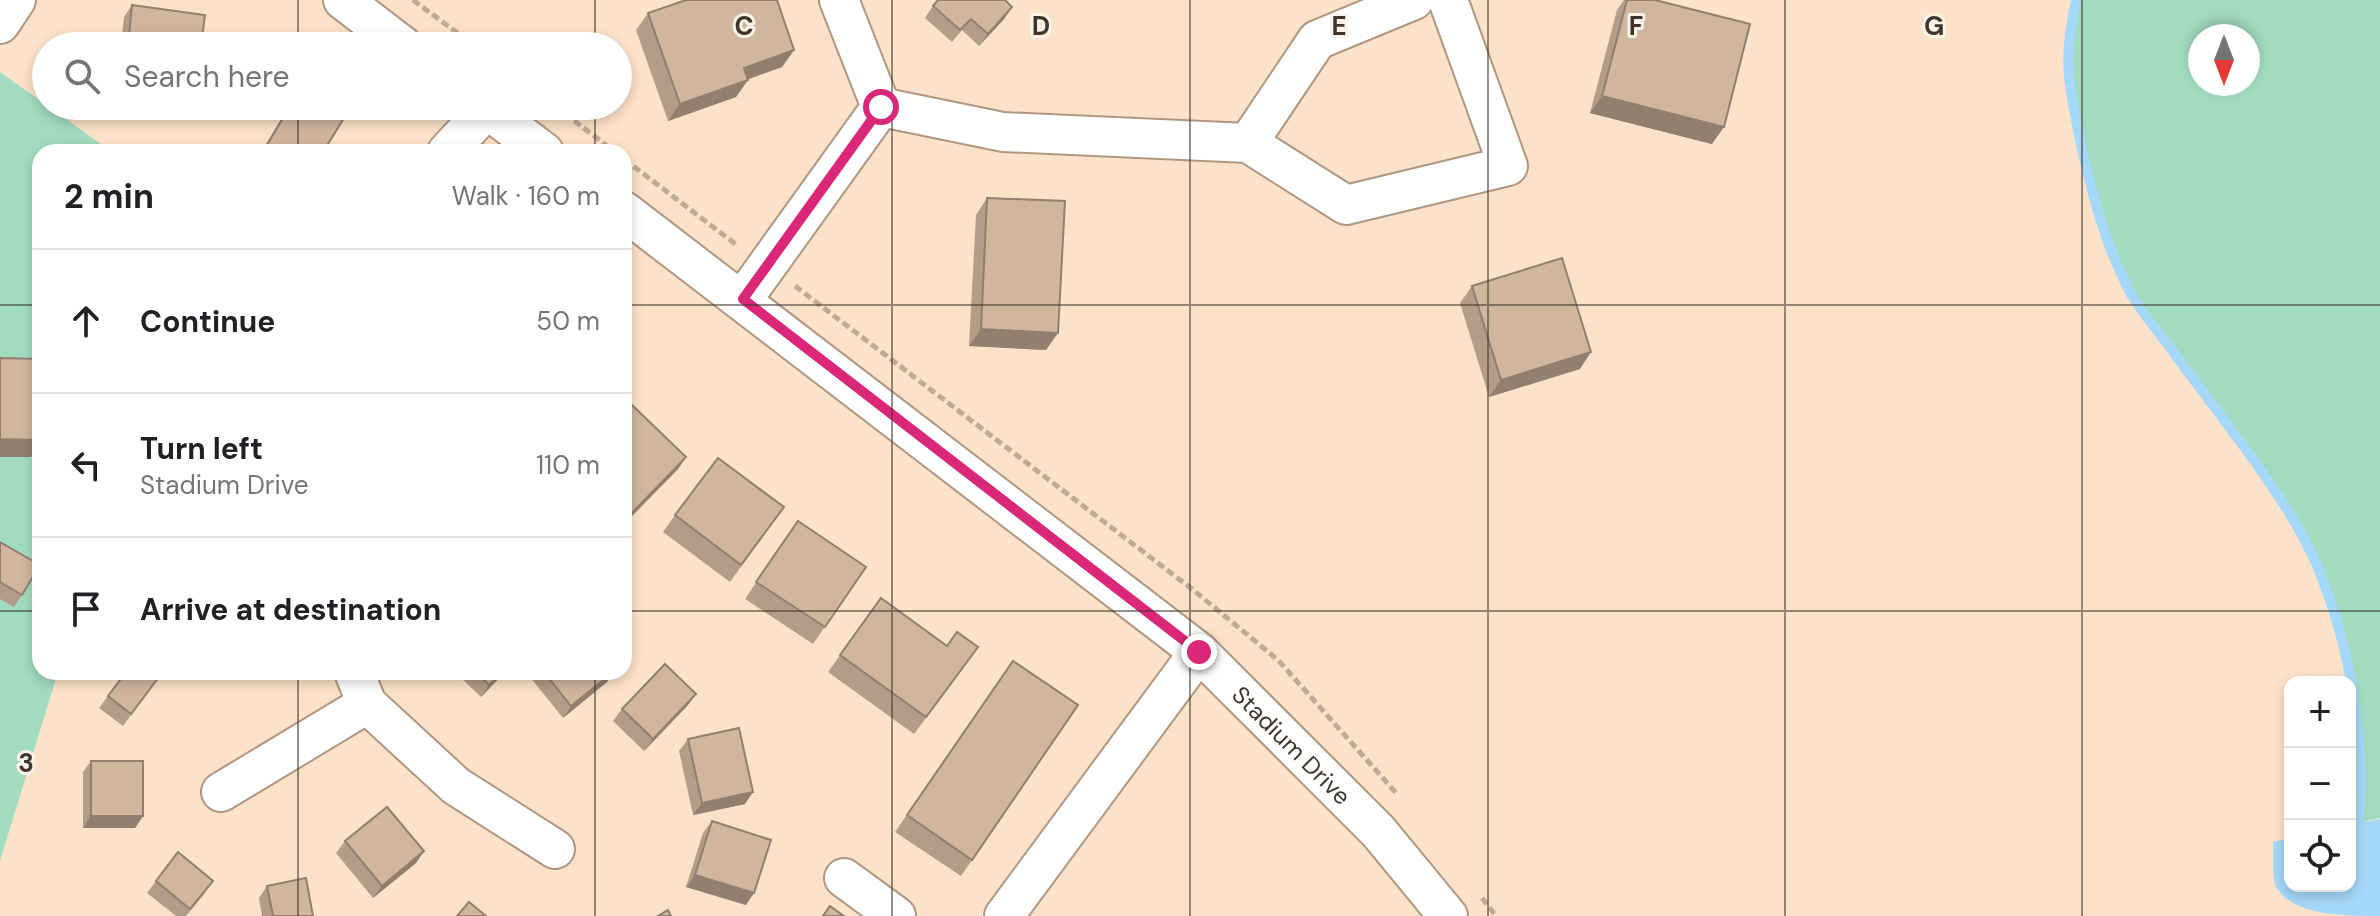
<!DOCTYPE html>
<meta charset="utf-8">
<style>
:root{--surface:#fff;--page:#f2f2f2;--text:#202124;--muted:#757577;--line:#e0e0e0}
body{margin:0;font-family:"DM Sans",sans-serif;background:var(--page);color:var(--text)}
.controls{position:absolute;right:24px;bottom:24px;display:grid;overflow:hidden;border-radius:16px;box-shadow:0 4px 12px #0003}
.controls button{width:72px;height:72px;display:grid;place-items:center;padding:0;border:0;border-bottom:2px solid var(--line);background:var(--surface);color:var(--text);font:40px sans-serif}
.compass{position:absolute;left:2188px;top:24px;width:72px;height:72px;border-radius:50%;background:var(--surface);box-shadow:0 4px 12px #0003;rotate:180deg}
.stop{position:absolute;width:24px;height:24px;margin:-18px;border:6px solid #db2777;border-radius:50%;background:#fff}
.stop.end{background:#db2777;border-color:#fff;box-shadow:0 2px 8px #0008}
.list{margin:0;padding:0;list-style:none}
h2{display:flex;justify-content:space-between;align-items:center;height:104px;margin:0;padding:0 32px;font-size:34px}
h2 small{font-size:26px;font-weight:400;color:var(--muted)}
.list li{display:grid;grid-template-columns:52px 1fr auto;gap:24px;align-items:center;box-sizing:border-box;height:144px;padding:0 32px;border-top:2px solid var(--line)}
.list b{display:block;font-size:30px;white-space:nowrap}
.list p{margin:0;font-size:26px;white-space:nowrap;color:var(--muted)}
.list em{font-size:26px;font-style:normal;color:var(--muted)}
.icon{flex:none;width:44px;height:44px;fill:none;stroke:currentColor;stroke-width:2;stroke-linecap:round;stroke-linejoin:round}
.map{position:relative;flex:none;width:2380px;height:916px;overflow:hidden}
.search{position:absolute;background:var(--surface);box-shadow:0 4px 12px #0003;left:32px;top:32px;width:600px;height:88px;display:flex;align-items:center;gap:20px;box-sizing:border-box;padding:0 28px;border-radius:44px;color:var(--muted);font-size:30px}
.panel{position:absolute;background:var(--surface);box-shadow:0 4px 12px #0003;left:32px;top:144px;width:600px;height:536px;border-radius:24px}
.map>svg:first-child{display:block}
.green{fill:#a2dcc0;fill-rule:evenodd}
.water{fill:#a6d8f9}
.lines{fill:none;stroke-linecap:round;stroke-linejoin:round}
.stream{stroke:#a6d8f9;stroke-width:10}
.minor-casing{stroke:#b09781;stroke-width:42}
.path{stroke:#c0aa97;stroke-width:5;stroke-dasharray:8 4;stroke-linecap:butt}
.minor{stroke:#fff;stroke-width:38}
.wall{fill:#b39d89}
.shaded-wall{fill:#927f6f}
.building{fill:#d0b69f;stroke:#927f6f;stroke-width:2}
.route{stroke:#db2777;stroke-width:10}
.grid{fill:none;stroke:#40352c;stroke-width:2;stroke-opacity:0.55}
.labels{text-anchor:middle;dominant-baseline:central;stroke-width:6;stroke-linejoin:round;paint-order:stroke}
.street-label{font-size:24px;fill:#40352c;stroke:#fef3e9}
.grid-label{font-size:26px;text-anchor:middle;font-weight:bold;fill:#40352c;stroke:#fef3e9;stroke-width:6;stroke-linejoin:round;paint-order:stroke}
</style>
<div class="map">
<svg width="2380" height="916" viewBox="0 0 2380 916">
<rect width="100%" height="100%" fill="#fde2ca"/>
<!-- green -->
<g class="green">
<path d="M2076,0H2380V818L2358,823L2361,804L2352,690L2342,642L2317,566L2273,490L2130,293L2095,211L2067,74V43ZM2248,36V84H2200V36Z"/>
<path d="M0,72L112,152H40V672H58L0,861Z"/>
</g>
<!-- water -->
<path class="water" d="M2380,819V916C2347,916 2292,916 2276,887C2271,875 2274,855 2273,842L2290,838V886H2350V825Z"/>
<g class="lines">
<!-- stream -->
<path class="stream" d="M2076,0C2062,63 2069,87 2082,149C2093,198 2106,247 2130,292C2140,311 2156,329 2169,346C2215,411 2288,496 2318,568C2351,649 2368,748 2357,835"/>
<defs>
<g id="minor">
<path d="M343,0L403,46"/>
<path d="M0,24L16,0"/>
<path d="M483,106L544,152"/>
<path d="M881,107L1003,132L1248,143L1346,205L1508,166L1448,0"/>
<path d="M1248,143L1317,40L1414,0"/>
<path d="M447,152L487,109"/>
<path id="s1" d="M624,211L1199,652L1378,831L1448,916"/>
<path d="M743,299L881,107L839,0"/>
<path d="M354,672L367,704L456,786L555,849"/>
<path d="M221,792L367,704"/>
<path d="M844,878L896,916"/>
<path d="M1004,916L1199,652"/>
</g>
</defs>
<!-- minor casing -->
<use href="#minor" class="minor-casing"/>
<!-- path -->
<g class="path">
<path d="M413,0L475,46"/>
<path d="M555,106L615,152"/>
<path d="M624,159L738,246"/>
<path d="M795,286L1192,589L1278,660L1397,794"/>
<path d="M1482,898L1496,916"/>
</g>
<!-- minor -->
<use href="#minor" class="minor"/>
</g>
<!-- wall -->
<g class="wall">
<path d="M1624,0H1655L1712,144L1590,113L1617,10Z"/>
<path d="M132,5L201,46H121L124,17Z"/>
<path d="M933,6L1012,7L1004,19L979,46L962,30L952,42L925,18Z"/>
<path d="M648,13L794,50L782,67L748,79L736,97L668,121L636,30Z"/>
<path d="M289,106H324L323,152H261Z"/>
<path d="M987,198L1046,350L969,346L976,215Z"/>
<path d="M1472,286L1580,369L1489,397L1460,303Z"/>
<path d="M624,413L686,457L678,469L624,524Z"/>
<path d="M784,507L730,582L663,532L675,515Z"/>
<path d="M798,521L866,567L813,644L745,599Z"/>
<path d="M0,542L22,595L14,607L0,599Z"/>
<path d="M881,598L947,646L966,664L914,734L828,672Z"/>
<path d="M1013,661L1078,705L961,876L895,832Z"/>
<path d="M126,672L159,677L123,726L99,708Z"/>
<path d="M455,672H505L481,697Z"/>
<path d="M533,672H614L607,682L563,718L530,677Z"/>
<path d="M688,705L644,751L613,721L622,709Z"/>
<path d="M688,739L745,804L693,815L679,751Z"/>
<path d="M91,761L143,816L135,828H83V772Z"/>
<path d="M712,821L746,905L686,887L703,833Z"/>
<path d="M345,841L424,851L416,863L373,898L336,853Z"/>
<path d="M156,881L205,893L186,916H176L147,893Z"/>
<path d="M267,886L313,916H262L259,898Z"/>
</g>
<!-- shaded-wall -->
<g class="shaded-wall">
<path d="M1012,7L1004,19L979,46L988,34Z"/>
<path d="M794,50L782,67L732,85L744,68Z"/>
<path d="M748,80L736,97L668,121L680,104Z"/>
<path d="M1602,96L1724,127L1712,144L1590,113Z"/>
<path d="M981,329L1058,333L1046,350L969,346Z"/>
<path d="M1591,352L1580,369L1489,397L1501,380Z"/>
<path d="M0,439L40,440V444L31,457H0Z"/>
<path d="M686,457L678,469L624,524L629,516Z"/>
<path d="M192,672H257L190,675Z"/>
<path d="M502,672H505L481,697L489,685Z"/>
<path d="M614,672L607,682L563,718L571,706Z"/>
<path d="M696,694L688,705L644,751L653,739Z"/>
<path d="M753,792L745,804L693,815L702,803Z"/>
<path d="M91,816H143L135,828H83Z"/>
<path d="M424,851L416,863L373,898L382,886Z"/>
<path d="M695,875L754,893L746,905L686,887Z"/>
</g>
<!-- building -->
<g class="building">
<path d="M686,0H777L794,50L744,68L748,80L680,104L648,13Z"/>
<path d="M938,0H1005L1012,7L988,34L971,19L960,30L933,6Z"/>
<path d="M1627,0H1655L1750,24L1724,127L1602,96Z"/>
<path d="M132,5L205,15L201,46H128Z"/>
<path d="M290,106H324L344,118L323,152H263Z"/>
<path d="M987,198L1065,201L1058,333L981,329Z"/>
<path d="M1562,258L1591,352L1501,380L1472,286Z"/>
<path d="M0,358L40,359V440L0,439Z"/>
<path d="M632,405L686,457L629,516L624,511V413Z"/>
<path d="M718,458L784,507L741,565L675,515Z"/>
<path d="M798,521L866,567L825,627L756,582Z"/>
<path d="M0,542L40,565L22,595L0,582Z"/>
<path d="M881,598L947,646L957,632L978,647L926,717L840,655Z"/>
<path d="M1013,661L1078,705L972,860L907,815Z"/>
<path d="M665,664L696,694L653,739L622,709Z"/>
<path d="M126,672H153L159,677L131,714L108,696Z"/>
<path d="M476,672H502L489,685Z"/>
<path d="M544,672H613L571,706Z"/>
<path d="M739,728L753,792L702,803L688,739Z"/>
<rect x="91" y="761" width="52" height="55"/>
<path d="M387,807L424,851L382,886L345,841Z"/>
<path d="M712,821L771,840L754,893L695,875Z"/>
<path d="M178,852L213,881L190,909L156,881Z"/>
<path d="M306,878L313,916H273L267,886Z"/>
<path d="M469,902L486,916H457Z"/>
<path d="M830,906L844,916H823Z"/>
<path d="M668,910L671,916H658Z"/>
</g>
<g class="lines">
<!-- route -->
<path class="route" d="M881,107L743,299L1199,652"/>
</g>
<!-- grid -->
<path class="grid" d="M298,0V46M595,0V46M892,0V916M1190,0V916M1488,0V916M1785,0V916M2082,0V916M298,106V152M595,106V152M0,305H40M624,305H2380M0,611H40M624,611H2380M298,672V916M595,672V916"/>
<g class="labels">
<!-- street labels -->
<g class="street-label">
<text stroke="none"><textPath href="#s1" startOffset="856">Stadium Drive</textPath></text>
</g>
</g>
<g class="grid-label">
<text x="744" y="35">C</text>
<text x="1041" y="35">D</text>
<text x="1339" y="35">E</text>
<text x="1636" y="35">F</text>
<text x="1934" y="35">G</text>
<text x="26" y="772">3</text>
</g>
</svg>
<div class="controls">
<button>+</button>
<button>−</button>
<button><svg class="icon" aria-label="locate" viewBox="0 0 24 24"><circle cx="12" cy="12" r="6"/><path d="M12 2v4M12 18v4M2 12h4M18 12h4"/></svg></button>
</div>
<svg class="compass" viewBox="-18 -18 36 36"><path d="M0-13l5 13h-10z" fill="#e53935"/><path d="M0 13l5-13h-10z" fill="#757577"/></svg>
<div class="stop" style="left:881px;top:107px"></div>
<div class="stop end" style="left:1199px;top:652px"></div>
<div class="search"><svg class="icon" aria-label="search" viewBox="0 0 24 24"><circle cx="10" cy="10" r="6"/><path d="M15 15l6 6"/></svg>Search here</div>
<section class="panel">
<h2>2 min<small>Walk · 160 m</small></h2>
<ul class="list">
<li><svg class="icon" aria-label="ahead" viewBox="0 0 24 24"><path d="M12 20V5M6 11l6-6 6 6"/></svg><div><b>Continue</b></div><em>50 m</em></li>
<li><svg class="icon" aria-label="left" viewBox="0 0 24 24"><path d="M17 20v-9H6M10 6l-5 5 5 5"/></svg><div><b>Turn left</b><p>Stadium Drive</p></div><em>110 m</em></li>
<li><svg class="icon" aria-label="arrive" viewBox="0 0 24 24"><path d="M6 21V4h12l-3 4 3 4H6"/></svg><div><b>Arrive at destination</b></div></li>
</ul>
</section>
</div>
